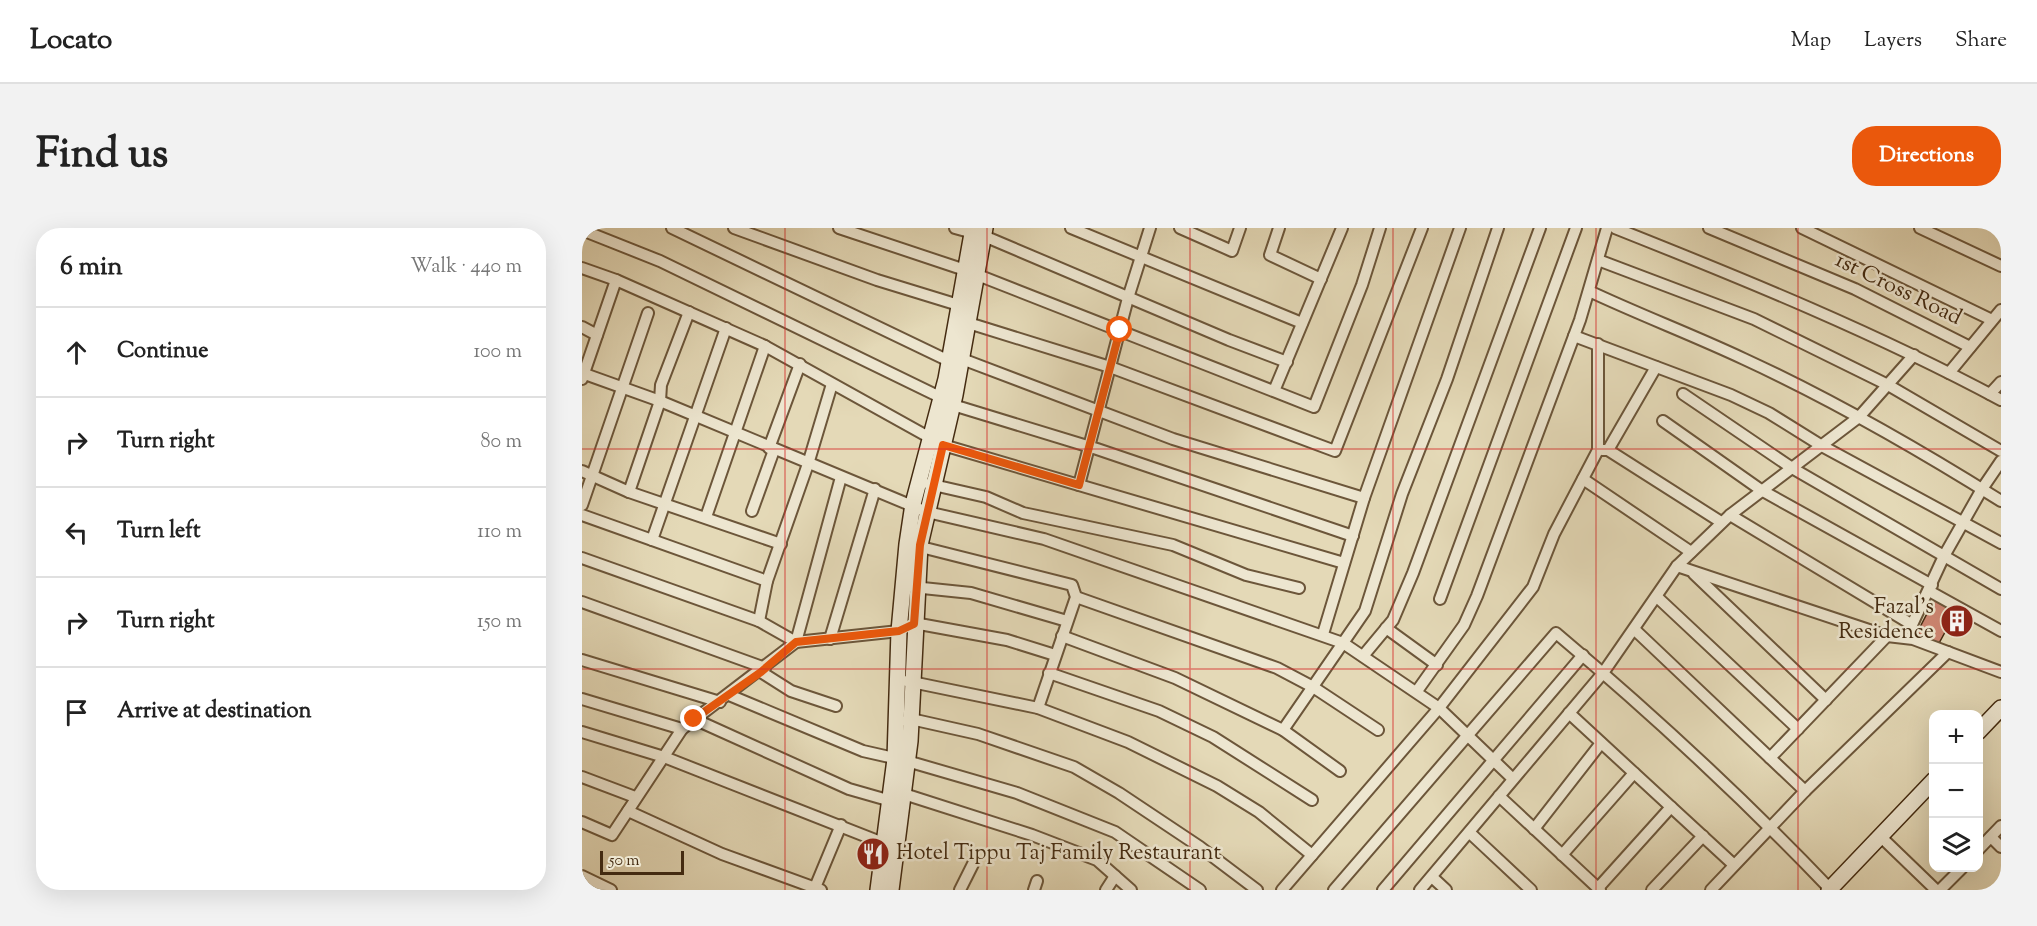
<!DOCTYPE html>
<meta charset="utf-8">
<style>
:root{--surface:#fff;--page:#f2f2f2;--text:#222;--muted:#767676;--line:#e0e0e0;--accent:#ea580c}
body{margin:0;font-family:"Sorts Mill Goudy",serif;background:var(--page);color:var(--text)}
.controls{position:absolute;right:18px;bottom:18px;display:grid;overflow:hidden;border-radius:12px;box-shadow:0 6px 24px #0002}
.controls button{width:54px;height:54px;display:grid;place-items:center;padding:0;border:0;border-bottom:2px solid var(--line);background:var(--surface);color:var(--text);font:30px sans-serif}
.scale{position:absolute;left:18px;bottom:15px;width:84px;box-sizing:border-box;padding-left:6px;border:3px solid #442b11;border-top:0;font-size:16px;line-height:21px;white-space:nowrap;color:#442b11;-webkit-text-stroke:4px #ede6d0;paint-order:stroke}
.stop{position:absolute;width:18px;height:18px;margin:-14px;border:4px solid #ea580c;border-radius:50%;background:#fff}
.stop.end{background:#ea580c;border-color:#fff;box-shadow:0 2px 6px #0008}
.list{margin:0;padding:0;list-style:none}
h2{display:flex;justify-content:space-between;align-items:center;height:78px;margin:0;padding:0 24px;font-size:26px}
h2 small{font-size:20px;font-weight:400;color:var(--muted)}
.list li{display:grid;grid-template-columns:39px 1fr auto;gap:18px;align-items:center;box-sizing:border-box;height:90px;padding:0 24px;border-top:2px solid var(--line)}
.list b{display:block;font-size:22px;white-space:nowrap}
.list em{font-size:20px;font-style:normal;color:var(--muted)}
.icon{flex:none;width:33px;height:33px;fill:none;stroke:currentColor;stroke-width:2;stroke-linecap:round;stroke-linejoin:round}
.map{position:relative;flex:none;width:1419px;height:662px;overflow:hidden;border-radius:24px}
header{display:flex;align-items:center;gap:36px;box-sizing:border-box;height:84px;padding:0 30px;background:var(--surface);border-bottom:2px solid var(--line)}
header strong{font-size:28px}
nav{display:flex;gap:33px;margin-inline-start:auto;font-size:21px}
.intro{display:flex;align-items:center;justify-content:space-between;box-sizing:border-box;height:144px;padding:0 36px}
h1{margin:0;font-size:42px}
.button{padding:15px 27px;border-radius:24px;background:var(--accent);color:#fff;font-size:21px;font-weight:700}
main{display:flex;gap:36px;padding:0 36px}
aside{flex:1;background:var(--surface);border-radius:24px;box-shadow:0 6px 24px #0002}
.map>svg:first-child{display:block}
.building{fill:#cd8672;stroke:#442b11;stroke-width:1.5}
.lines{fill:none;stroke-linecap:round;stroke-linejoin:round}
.street-casing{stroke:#6c563a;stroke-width:14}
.secondary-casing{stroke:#442b11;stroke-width:18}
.street{stroke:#ede6d0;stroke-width:10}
.secondary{stroke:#ede6d0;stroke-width:15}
.route{stroke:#ea580c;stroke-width:8}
.grid{fill:none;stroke:#d62828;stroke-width:1.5;stroke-opacity:0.55}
.labels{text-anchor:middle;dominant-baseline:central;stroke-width:5;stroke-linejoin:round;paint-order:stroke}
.street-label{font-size:22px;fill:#442b11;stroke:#ede6d0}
.poi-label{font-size:22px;fill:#442b11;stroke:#ede6d0;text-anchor:end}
</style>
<header>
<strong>Locato</strong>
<nav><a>Map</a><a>Layers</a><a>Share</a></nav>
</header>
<div class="intro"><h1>Find us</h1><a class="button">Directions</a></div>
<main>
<aside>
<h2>6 min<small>Walk · 440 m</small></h2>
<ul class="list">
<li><svg class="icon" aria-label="ahead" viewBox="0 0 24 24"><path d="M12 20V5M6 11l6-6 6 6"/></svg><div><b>Continue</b></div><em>100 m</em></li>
<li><svg class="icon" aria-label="right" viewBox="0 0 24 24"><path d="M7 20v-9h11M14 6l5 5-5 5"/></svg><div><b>Turn right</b></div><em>80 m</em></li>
<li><svg class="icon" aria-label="left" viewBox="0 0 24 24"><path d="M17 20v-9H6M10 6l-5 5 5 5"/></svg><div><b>Turn left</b></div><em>110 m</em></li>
<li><svg class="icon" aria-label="right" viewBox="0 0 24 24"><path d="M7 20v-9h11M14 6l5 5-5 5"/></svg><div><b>Turn right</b></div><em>150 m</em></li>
<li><svg class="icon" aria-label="arrive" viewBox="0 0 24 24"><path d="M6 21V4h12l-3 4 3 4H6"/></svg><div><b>Arrive at destination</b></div></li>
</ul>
</aside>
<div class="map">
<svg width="1419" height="662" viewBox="0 0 1419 662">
<rect width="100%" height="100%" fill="#e4d9b7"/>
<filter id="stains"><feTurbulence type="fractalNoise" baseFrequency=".00333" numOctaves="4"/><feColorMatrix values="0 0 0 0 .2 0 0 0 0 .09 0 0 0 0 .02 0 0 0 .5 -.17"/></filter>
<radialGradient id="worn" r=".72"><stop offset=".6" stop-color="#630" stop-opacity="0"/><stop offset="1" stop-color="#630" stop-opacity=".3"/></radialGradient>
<!-- building -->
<g class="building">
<path d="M1352,372L1374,384L1356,417L1335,405Z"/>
<path d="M1374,384L1384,389L1376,403L1367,398Z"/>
</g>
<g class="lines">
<defs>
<g id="street">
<path d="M90,0L367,133L380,131L591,211L782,270"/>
<path d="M152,0L295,52L383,79"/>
<path d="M257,0L383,42L732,179L780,57L798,0"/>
<path d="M373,0L402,8L647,112L705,134"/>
<path d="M489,0L720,95"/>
<path d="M598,0L650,23L658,0"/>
<path d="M697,0L688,27L739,51"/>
<path d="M1033,0C1164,52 1294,105 1419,172"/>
<path d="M1127,0L1273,61L1388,119"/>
<path d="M1220,0L1410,92"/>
<path d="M1338,0L1419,38"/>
<path d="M0,2L78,33L360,170"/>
<path d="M1016,32L1172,91L1306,157L1419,223"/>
<path d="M0,40L34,52L183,118L361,217L762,335"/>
<path d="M1007,63C1058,87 1111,107 1162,131C1251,172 1336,221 1419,273"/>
<path d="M380,93L528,139L753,223L840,0"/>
<path d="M0,99L15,107"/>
<path d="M992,108L1149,167L1187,185L1240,218L1419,315"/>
<path d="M0,145L78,173L345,284L462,311L761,415L857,480L931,551"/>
<path d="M1367,145L1419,82"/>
<path d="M0,151L34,52"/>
<path d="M692,163L760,0"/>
<path d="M1101,166L1210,240L1419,361"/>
<path d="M1408,166L1419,154"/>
<path d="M371,177L515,221L771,308"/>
<path d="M1081,193L1179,262L1350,357"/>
<path d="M187,220L218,136"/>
<path d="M1020,222H1026L1074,139"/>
<path d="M1026,222L1139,294"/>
<path d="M0,243L47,264L199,316"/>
<path d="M1001,251L1109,324"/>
<path d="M347,256L404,269L441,285L591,317L664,347L717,360"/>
<path d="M497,257L546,70L568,0"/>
<path d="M47,264L78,173L79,157L107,84"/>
<path d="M0,277L66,85"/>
<path d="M170,283L192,222"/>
<path d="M0,287L185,353"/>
<path d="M1148,287L1329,396"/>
<path d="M124,289L183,118"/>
<path d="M70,312L144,100"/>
<path d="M331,317L490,357L494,369L456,480"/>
<path d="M0,330L177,393L214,414L259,249"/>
<path d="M1095,338L1305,408L1331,411L1419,444"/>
<path d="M1112,346L1244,472"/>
<path d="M331,359L389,365L485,393"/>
<path d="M1347,363L1419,403"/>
<path d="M494,369L695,440L731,459L796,502"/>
<path d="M1075,369L1216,501"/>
<path d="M858,371L994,0"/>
<path d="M0,374L183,440"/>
<path d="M177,393L185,353L226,236L250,156"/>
<path d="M804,400L855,437"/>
<path d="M1328,401L1362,328L1400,261L1419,233"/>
<path d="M1053,402L1223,563"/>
<path d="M741,406L782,270L878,0"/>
<path d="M480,408L593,450L701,502L758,543"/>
<path d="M248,411L293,261"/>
<path d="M781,428L811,392L831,345L958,0"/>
<path d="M0,432L138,474"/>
<path d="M179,444L209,463L254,478"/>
<path d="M467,445L577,483L631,509L730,572"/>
<path d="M325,453L456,480L546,514L635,558L677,584L730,627"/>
<path d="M835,463L882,397L895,368L998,92L1025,0"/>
<path d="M147,467L281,523L325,533L435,565L533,604L618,662"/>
<path d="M0,471L100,501"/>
<path d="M987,485L1152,637"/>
<path d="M112,491L267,561L309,573L322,566L450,607L515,632L549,662"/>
<path d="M324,493L329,491L396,506L492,539L537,565L618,619L675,662"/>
<path d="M701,502L783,383L820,266L865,151L916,0"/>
<path d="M0,504L82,529L306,617"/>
<path d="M1188,530L1305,408"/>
<path d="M0,549L53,569"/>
<path d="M917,568L1018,662"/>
<path d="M46,583L140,626L239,662"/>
<path d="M0,594L30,607L100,501L214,414L317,403L332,395L425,412L473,427"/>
<path d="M952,601L1019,515"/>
<path d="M888,605L949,662"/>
<path d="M1298,608L1354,662"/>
<path d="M1409,609L1419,619"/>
<path d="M1396,622L1419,598"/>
<path d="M980,627L1052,545"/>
<path d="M0,648L29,662"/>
<path d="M850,649L864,662"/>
<path d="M1016,660L1089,579"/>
<path d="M232,662L259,597"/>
<path d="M378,662L391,636"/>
<path d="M452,662L455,653"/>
<path d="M524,662L533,648"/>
<path d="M700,662L857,480L951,359L972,306L1016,222V116"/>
<path d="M752,662L974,405C1069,485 1162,571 1248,661"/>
<path d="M801,662L1001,427"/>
<path d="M838,662L1021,445L1095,338L1148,287L1277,189L1332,127"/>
<path d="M1070,662L1121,608"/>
<path d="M1129,662L1223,563L1366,424"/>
<path d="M1358,662L1380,640"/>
</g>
<g id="secondary">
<path d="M1396,504L1419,480"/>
<path d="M296,662L313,531L317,403L325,316L331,276L364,151L391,0"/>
<path d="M309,662L328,513L338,317L373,167L403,0"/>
<path d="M1247,662L1352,552"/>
</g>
</defs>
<!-- street casing -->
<use href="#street" class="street-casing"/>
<!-- secondary casing -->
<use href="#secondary" class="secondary-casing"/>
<!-- street -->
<use href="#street" class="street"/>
<!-- secondary -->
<use href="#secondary" class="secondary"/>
</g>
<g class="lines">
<!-- route -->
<path class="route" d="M112,491L179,444L214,414L317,403L332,396L338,317L361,217L497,257L538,102"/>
</g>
<!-- grid -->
<path class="grid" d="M203,0V662M405,0V662M608,0V662M811,0V662M1014,0V662M1216,0V662M0,221H1419M0,441H1419"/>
<!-- icons -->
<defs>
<symbol id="building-disc" viewBox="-11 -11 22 22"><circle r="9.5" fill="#8f2418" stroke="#ede6d0"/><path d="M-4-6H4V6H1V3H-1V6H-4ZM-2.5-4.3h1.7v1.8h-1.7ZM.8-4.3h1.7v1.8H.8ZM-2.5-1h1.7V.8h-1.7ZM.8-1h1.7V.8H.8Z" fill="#fff"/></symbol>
<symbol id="restaurant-disc" viewBox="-11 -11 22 22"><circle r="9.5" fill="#8f2418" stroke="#ede6d0"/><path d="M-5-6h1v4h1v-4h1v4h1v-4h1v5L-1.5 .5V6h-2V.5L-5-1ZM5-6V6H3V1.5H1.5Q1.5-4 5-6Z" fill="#fff"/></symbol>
</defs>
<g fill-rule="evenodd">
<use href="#building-disc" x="1356" y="374" width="38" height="38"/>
<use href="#restaurant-disc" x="272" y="607" width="38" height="38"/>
</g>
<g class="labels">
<!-- street labels -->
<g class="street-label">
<text transform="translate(1316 62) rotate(26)">1st Cross Road</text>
</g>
<!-- poi labels -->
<g class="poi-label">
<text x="1352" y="380">Fazal's<tspan x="1352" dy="25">Residence</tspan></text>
<text x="314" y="626" text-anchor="start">Hotel Tippu Taj Family Restaurant</text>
</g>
</g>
<rect width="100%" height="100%" filter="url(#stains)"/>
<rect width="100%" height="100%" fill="url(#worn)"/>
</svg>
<div class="controls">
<button>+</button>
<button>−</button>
<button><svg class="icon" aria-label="layers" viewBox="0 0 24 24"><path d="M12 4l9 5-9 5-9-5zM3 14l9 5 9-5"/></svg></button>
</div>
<div class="scale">50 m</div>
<div class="stop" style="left:538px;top:102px"></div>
<div class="stop end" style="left:112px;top:491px"></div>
</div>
</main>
